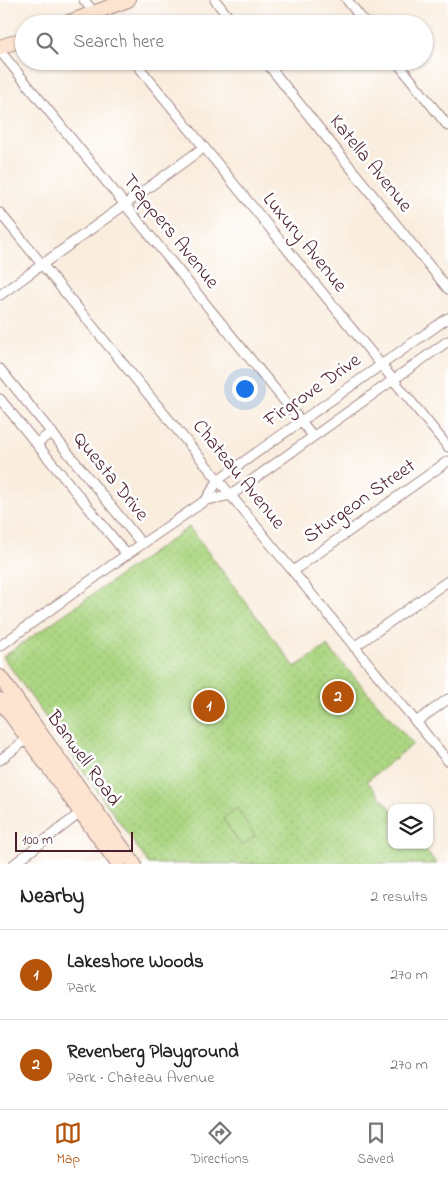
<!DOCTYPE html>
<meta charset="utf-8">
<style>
:root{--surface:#fff;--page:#f2f2f2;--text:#222;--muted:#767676;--line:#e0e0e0;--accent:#b45309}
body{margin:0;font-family:"Indie Flower",sans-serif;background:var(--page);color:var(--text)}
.controls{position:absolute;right:15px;bottom:15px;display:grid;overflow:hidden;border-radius:10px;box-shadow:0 1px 4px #0004}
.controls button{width:45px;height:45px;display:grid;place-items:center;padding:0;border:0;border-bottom:1px solid var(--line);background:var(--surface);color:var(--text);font:25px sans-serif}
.scale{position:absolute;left:15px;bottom:12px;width:118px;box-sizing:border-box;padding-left:5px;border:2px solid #4a1f2b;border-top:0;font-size:14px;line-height:18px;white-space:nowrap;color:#4a1f2b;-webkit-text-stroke:4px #fff;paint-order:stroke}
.you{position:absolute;left:244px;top:388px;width:18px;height:18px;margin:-12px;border:4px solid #fff;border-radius:50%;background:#1a73e8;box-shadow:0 0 0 8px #1a73e833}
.badge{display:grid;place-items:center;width:32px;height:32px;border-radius:50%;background:var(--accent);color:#fff;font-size:16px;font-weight:700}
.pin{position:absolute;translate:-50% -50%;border:2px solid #fff;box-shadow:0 1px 5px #0006}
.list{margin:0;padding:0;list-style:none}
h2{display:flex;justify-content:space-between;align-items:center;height:65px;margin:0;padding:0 20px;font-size:21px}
h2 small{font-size:16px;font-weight:400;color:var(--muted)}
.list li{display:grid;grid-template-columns:32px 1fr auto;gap:15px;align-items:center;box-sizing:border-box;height:90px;padding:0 20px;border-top:1px solid var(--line)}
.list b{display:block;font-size:19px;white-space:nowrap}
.list p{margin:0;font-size:16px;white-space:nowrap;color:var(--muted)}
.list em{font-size:16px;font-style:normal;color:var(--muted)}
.icon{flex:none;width:28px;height:28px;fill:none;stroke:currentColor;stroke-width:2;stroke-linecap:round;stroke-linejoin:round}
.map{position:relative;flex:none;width:448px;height:864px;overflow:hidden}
.search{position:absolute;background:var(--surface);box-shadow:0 1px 4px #0004;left:15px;right:15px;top:15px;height:55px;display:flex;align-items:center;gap:12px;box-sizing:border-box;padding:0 18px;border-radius:28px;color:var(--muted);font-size:19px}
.sheet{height:245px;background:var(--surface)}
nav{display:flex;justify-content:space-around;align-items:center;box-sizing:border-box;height:70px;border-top:1px solid var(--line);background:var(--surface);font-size:14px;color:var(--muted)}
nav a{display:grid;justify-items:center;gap:2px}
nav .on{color:var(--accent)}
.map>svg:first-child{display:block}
.park{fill:url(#park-dots);stroke:#7b7a56}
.pitch{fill:#acd682;stroke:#7b7a56}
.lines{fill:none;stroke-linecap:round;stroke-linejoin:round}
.minor-casing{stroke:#a28684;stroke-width:11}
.secondary-casing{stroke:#a28684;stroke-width:16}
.minor{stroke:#fff;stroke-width:9}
.secondary{stroke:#fde4d1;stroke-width:14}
.labels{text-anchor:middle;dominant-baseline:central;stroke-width:5;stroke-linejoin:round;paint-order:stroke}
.street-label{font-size:20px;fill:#4a1f2b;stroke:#fff}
</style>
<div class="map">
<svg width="448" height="864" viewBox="0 0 448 864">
<defs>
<pattern id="park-dots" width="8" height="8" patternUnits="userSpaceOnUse" patternTransform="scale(1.25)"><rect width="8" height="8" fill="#acd682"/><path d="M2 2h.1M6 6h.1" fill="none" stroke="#96b770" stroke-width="1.8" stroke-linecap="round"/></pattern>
</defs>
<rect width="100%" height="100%" fill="#fff"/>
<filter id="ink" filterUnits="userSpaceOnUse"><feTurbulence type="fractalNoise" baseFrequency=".02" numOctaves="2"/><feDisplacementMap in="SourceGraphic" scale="10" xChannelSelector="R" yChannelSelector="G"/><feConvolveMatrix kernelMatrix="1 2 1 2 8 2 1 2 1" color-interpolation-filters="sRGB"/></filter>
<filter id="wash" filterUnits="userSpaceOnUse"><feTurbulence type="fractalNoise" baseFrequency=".0096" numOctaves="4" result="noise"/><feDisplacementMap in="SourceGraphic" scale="20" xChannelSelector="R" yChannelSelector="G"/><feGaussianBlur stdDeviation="1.12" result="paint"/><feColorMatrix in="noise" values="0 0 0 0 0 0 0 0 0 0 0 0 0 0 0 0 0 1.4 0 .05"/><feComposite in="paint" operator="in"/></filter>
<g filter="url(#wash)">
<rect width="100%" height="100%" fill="#f9edde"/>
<!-- park -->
<path class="park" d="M189,527L295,667L327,646L413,744L367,781L392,810V845H421L437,864H149L3,657Z"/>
<!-- pitch -->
<path class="pitch" d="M237,808L255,836L241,846L223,818Z"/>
</g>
<g filter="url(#ink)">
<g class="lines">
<defs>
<g id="minor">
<path d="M84,0L103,24"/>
<path d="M215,0L234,24"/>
<path d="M347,0L366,24"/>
<path d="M0,51L313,436"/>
<path d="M134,61L448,447"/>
<path d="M265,61L448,289"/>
<path d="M396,61L448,126"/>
<path d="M0,213L448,761"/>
<path d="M0,295L203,148"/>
<path d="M0,369L142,544"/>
<path d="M0,399L127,555"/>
<path d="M37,443L52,432"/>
<path d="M206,500L219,479L448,318"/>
<path d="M293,571L448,461"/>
<path d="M0,646L119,560L206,500L231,495L448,341"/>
<path d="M354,647L448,581"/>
<path d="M416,722L448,699"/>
<path d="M0,760L32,735"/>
<path d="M14,864L84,810"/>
</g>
<g id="secondary">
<path d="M64,24L128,0"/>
<path d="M0,47L24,39"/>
<path d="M0,677L134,864"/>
<path d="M0,700L118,864"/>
</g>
</defs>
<!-- minor casing -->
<use href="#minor" class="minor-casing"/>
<!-- secondary casing -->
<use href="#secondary" class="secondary-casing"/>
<!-- minor -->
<use href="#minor" class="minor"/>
<!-- secondary -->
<use href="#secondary" class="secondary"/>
</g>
</g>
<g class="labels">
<!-- street labels -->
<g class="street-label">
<text transform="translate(370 164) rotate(51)">Katella Avenue</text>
<text transform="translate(170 232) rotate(51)">Trappers Avenue</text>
<text transform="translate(304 243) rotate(51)">Luxury Avenue</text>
<text transform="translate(313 391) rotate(-35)">Firgrove Drive</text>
<text transform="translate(238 475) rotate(51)">Chateau Avenue</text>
<text transform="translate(110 477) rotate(51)">Questa Drive</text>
<text transform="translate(360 502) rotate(-35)">Sturgeon Street</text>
<text transform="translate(83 759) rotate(54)">Banwell Road</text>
</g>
</g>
</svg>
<div class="controls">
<button><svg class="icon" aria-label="layers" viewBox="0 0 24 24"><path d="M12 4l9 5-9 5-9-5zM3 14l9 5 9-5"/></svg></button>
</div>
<div class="scale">100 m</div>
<div class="you"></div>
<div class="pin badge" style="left:209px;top:706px">1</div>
<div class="pin badge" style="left:338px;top:697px">2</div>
<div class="search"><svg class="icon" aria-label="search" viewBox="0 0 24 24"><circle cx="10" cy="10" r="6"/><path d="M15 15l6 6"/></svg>Search here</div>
</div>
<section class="sheet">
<h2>Nearby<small>2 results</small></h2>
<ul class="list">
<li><span class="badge">1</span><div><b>Lakeshore Woods</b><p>Park</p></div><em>270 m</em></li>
<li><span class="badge">2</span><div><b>Revenberg Playground</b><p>Park · Chateau Avenue</p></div><em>270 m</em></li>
</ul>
</section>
<nav>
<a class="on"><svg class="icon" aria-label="map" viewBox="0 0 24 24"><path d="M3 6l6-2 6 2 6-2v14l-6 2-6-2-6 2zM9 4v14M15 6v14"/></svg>Map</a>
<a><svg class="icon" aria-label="directions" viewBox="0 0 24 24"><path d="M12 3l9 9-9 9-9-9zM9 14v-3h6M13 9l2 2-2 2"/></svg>Directions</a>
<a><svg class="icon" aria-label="saved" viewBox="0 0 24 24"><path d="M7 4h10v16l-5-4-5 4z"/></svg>Saved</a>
</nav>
